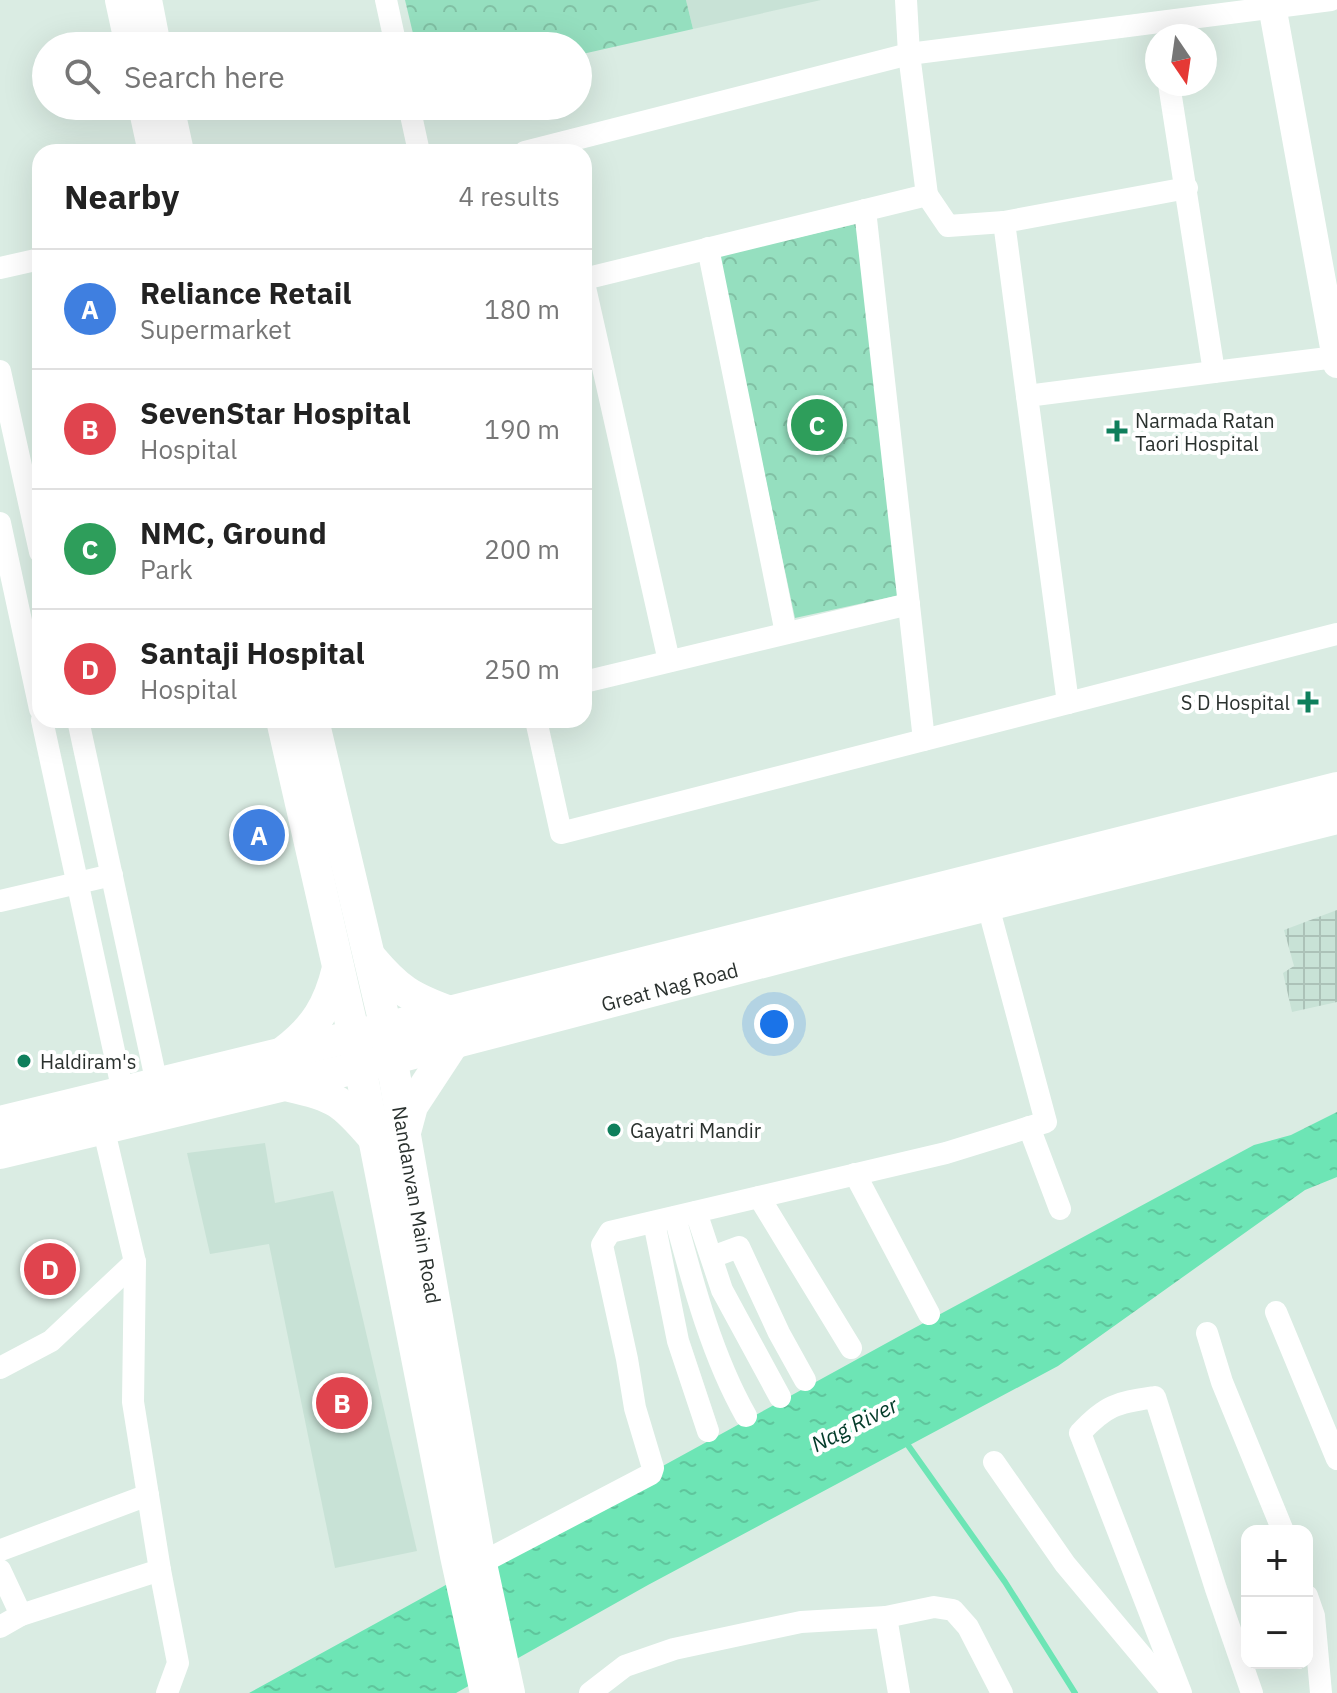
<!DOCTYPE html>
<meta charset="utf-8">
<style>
:root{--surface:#fff;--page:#f2f2f2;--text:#222;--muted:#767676;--line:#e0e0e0;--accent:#0f7f5c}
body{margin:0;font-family:"IBM Plex Sans",sans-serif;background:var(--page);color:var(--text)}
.controls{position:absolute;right:24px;bottom:24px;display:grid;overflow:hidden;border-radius:16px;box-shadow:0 8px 32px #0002}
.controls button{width:72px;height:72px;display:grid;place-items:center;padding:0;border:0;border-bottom:2px solid var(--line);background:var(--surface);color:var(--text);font:40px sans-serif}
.compass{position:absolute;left:1145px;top:24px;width:72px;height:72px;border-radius:50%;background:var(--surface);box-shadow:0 8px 32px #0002;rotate:167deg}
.you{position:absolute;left:774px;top:1024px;width:28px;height:28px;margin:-20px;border:6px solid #fff;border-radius:50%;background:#1a73e8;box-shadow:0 0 0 12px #1a73e833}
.badge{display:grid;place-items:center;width:52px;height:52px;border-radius:50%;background:var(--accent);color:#fff;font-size:26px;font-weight:700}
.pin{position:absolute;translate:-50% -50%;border:4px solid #fff;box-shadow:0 2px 8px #0006}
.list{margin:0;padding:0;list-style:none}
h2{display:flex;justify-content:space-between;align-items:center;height:104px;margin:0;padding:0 32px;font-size:34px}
h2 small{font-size:26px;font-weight:400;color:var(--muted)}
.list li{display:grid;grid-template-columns:52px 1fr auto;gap:24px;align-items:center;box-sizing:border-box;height:120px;padding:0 32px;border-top:2px solid var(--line)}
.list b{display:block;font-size:30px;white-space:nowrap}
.list p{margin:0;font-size:26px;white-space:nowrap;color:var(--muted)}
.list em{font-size:26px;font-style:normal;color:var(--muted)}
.icon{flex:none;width:44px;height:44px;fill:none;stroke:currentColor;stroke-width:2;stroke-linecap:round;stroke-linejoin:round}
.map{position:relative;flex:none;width:1337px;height:1693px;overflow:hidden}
.search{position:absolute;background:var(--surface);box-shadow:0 8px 32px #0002;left:32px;top:32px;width:560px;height:88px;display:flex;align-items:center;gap:20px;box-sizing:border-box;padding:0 28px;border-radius:44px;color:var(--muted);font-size:30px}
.panel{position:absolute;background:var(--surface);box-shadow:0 8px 32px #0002;left:32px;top:144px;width:560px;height:584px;border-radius:24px}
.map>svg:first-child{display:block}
.built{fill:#c8e2d6}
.industrial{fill:url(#industrial-grid)}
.park{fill:url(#park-crowns)}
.water{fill:url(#water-ripples)}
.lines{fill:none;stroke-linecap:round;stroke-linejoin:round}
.stream{stroke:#6de5b5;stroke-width:6}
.minor{stroke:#fff;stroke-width:22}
.tertiary{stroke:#fff;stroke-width:28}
.secondary{stroke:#fff;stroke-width:32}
.poi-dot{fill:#0f7f5c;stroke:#fff;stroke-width:3}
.labels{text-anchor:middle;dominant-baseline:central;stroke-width:8;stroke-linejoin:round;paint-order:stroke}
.poi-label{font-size:20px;fill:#2a312e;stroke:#fff;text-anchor:start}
.street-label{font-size:20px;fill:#2a312e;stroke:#fff}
.water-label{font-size:22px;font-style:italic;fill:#033b29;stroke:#fff}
</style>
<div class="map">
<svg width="1337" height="1693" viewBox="0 0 1337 1693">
<defs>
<pattern id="industrial-grid" width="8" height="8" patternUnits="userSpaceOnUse" patternTransform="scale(2)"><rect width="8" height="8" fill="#c8e2d6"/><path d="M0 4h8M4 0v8" fill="none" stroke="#acc2b8"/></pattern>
<pattern id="park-crowns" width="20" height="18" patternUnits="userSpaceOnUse" patternTransform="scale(2)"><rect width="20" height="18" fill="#95dfbf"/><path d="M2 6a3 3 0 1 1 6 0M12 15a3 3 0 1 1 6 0" fill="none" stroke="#81c0a4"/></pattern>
<pattern id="water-ripples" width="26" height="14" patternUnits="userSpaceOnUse" patternTransform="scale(2)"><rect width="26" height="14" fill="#6de5b5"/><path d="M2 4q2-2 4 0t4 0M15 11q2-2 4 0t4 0" fill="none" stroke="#5fc59c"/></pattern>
</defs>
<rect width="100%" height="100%" fill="#daece3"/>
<!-- built -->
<g class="built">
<path d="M686,0H821L693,29Z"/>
<path d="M265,1143L275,1203L333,1191L417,1551L335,1568L269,1244L210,1254L187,1153Z"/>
</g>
<!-- industrial -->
<path class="industrial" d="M1337,910V1002L1292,1012L1283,973L1294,966L1284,930Z"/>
<!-- park -->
<g class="park">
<path d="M405,0H686L693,29L578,55V46H416Z"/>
<path d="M856,224L900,595L795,618L718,256Z"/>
</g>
<!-- water -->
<path class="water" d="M1337,1112V1177L1305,1190L1058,1366L648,1585L456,1693H249L905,1333L1254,1145L1291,1135Z"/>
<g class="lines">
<!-- stream -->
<path class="stream" d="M905,1441L1005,1582L1075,1693"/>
<!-- minor -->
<g class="minor">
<path d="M386,0L396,46"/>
<path d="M409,106L419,152"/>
<path d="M525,152L909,54L1331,0"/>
<path d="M927,195L948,226L1004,222L1027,396"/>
<path d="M865,210L924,740"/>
<path d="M1004,222L1187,188"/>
<path d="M708,248L786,633"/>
<path d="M0,268L40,259"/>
<path d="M584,279L927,195L909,54L906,0"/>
<path d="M584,283L669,661"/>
<path d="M0,371L40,552"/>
<path d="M1214,372L1336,357"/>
<path d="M0,523L40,709"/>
<path d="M584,682L909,604"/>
<path d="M1068,703L1027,396L1214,372L1169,84"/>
<path d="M42,720L126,1106"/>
<path d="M78,720L160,1098"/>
<path d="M536,720L561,833L1337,634"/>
<path d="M0,901L112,875"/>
<path d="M1029,1127L1060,1209"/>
<path d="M855,1174L929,1314"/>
<path d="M759,1197L851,1348"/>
<path d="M696,1212L722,1290L780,1397"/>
<path d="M675,1217C693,1284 712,1356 746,1416"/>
<path d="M654,1222L678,1341L708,1431"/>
<path d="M712,1257L739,1247L779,1333L805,1380"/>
<path d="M1276,1312L1337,1459"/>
<path d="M1207,1333L1222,1382L1283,1531"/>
<path d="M0,1368L51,1341L135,1262L100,1114"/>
<path d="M994,1462L1065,1564L1173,1693"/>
<path d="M1,1550L148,1495"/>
<path d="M481,1563L651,1474L653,1468L635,1408L627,1359L602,1245L610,1232L946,1153L1046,1122L988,906"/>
<path d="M0,1570L21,1615L0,1627"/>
<path d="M160,1570L178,1663L167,1693"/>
<path d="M1307,1596L1314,1616L1321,1693"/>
<path d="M21,1615L160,1570L133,1402L135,1262"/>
<path d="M886,1617L934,1607L953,1610L968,1627L1002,1693"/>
<path d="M590,1693L625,1666L674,1649L801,1622L886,1617L899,1693"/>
<path d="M1181,1693L1080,1433C1107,1404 1117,1403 1155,1397L1216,1589L1252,1693"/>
</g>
<!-- tertiary -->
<path class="tertiary" d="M1271,0L1337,364"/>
<!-- secondary -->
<g class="secondary">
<path d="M121,0L131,46"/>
<path d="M146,0L155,46"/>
<path d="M144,106L154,152"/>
<path d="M168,106L178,152"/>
<path d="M282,720L354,1036L456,1556L486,1693"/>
<path id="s1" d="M313,720L386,1028L479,1555L509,1693"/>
<path d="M371,958C398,990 411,998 450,1012"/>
<path d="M285,1051C315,1028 329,1006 338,968"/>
<path d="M290,1086C336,1096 343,1102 373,1137"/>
<path d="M0,1122L354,1036L1337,788"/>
<path d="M405,1132L412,1106L454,1042"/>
<path id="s2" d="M0,1153L360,1067L839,942L1337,818"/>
</g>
</g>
<!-- markers -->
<g class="poi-dot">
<path d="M1113 419h8v8h8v8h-8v8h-8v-8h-8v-8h8z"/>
<path d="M1304 690h8v8h8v8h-8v8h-8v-8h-8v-8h8z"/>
<circle cx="24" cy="1061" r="8"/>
<circle cx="614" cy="1130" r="8"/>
</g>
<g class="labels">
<!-- poi labels -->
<g class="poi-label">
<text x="1135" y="420">Narmada Ratan<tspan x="1135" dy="23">Taori Hospital</tspan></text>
<text x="1290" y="702" text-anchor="end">S D Hospital</text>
<text x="40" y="1061">Haldiram's</text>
<text x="630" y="1130">Gayatri Mandir</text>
</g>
<!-- street labels -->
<g class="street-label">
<text stroke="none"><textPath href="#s2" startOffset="690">Great Nag Road</textPath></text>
<text stroke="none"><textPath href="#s1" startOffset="496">Nandanvan Main Road</textPath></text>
</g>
<!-- water labels -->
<g class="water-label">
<text transform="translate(854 1424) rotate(-27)">Nag River</text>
</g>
</g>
</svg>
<div class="controls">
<button>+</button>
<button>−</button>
</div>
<svg class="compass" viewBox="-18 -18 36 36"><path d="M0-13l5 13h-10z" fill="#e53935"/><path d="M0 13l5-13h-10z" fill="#767676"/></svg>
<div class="you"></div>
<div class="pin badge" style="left:259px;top:835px;background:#3f7fe0">A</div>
<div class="pin badge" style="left:342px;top:1403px;background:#e0444e">B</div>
<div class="pin badge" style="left:817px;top:425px;background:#2e9e5b">C</div>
<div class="pin badge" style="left:50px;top:1269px;background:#e0444e">D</div>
<div class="search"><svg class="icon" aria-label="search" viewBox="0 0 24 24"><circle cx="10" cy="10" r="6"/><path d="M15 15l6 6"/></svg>Search here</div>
<section class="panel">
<h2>Nearby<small>4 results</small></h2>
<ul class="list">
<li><span class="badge" style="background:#3f7fe0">A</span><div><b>Reliance Retail</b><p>Supermarket</p></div><em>180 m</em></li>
<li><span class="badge" style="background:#e0444e">B</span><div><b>SevenStar Hospital</b><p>Hospital</p></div><em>190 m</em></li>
<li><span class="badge" style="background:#2e9e5b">C</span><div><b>NMC, Ground</b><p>Park</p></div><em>200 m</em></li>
<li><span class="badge" style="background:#e0444e">D</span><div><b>Santaji Hospital</b><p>Hospital</p></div><em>250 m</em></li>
</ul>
</section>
</div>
